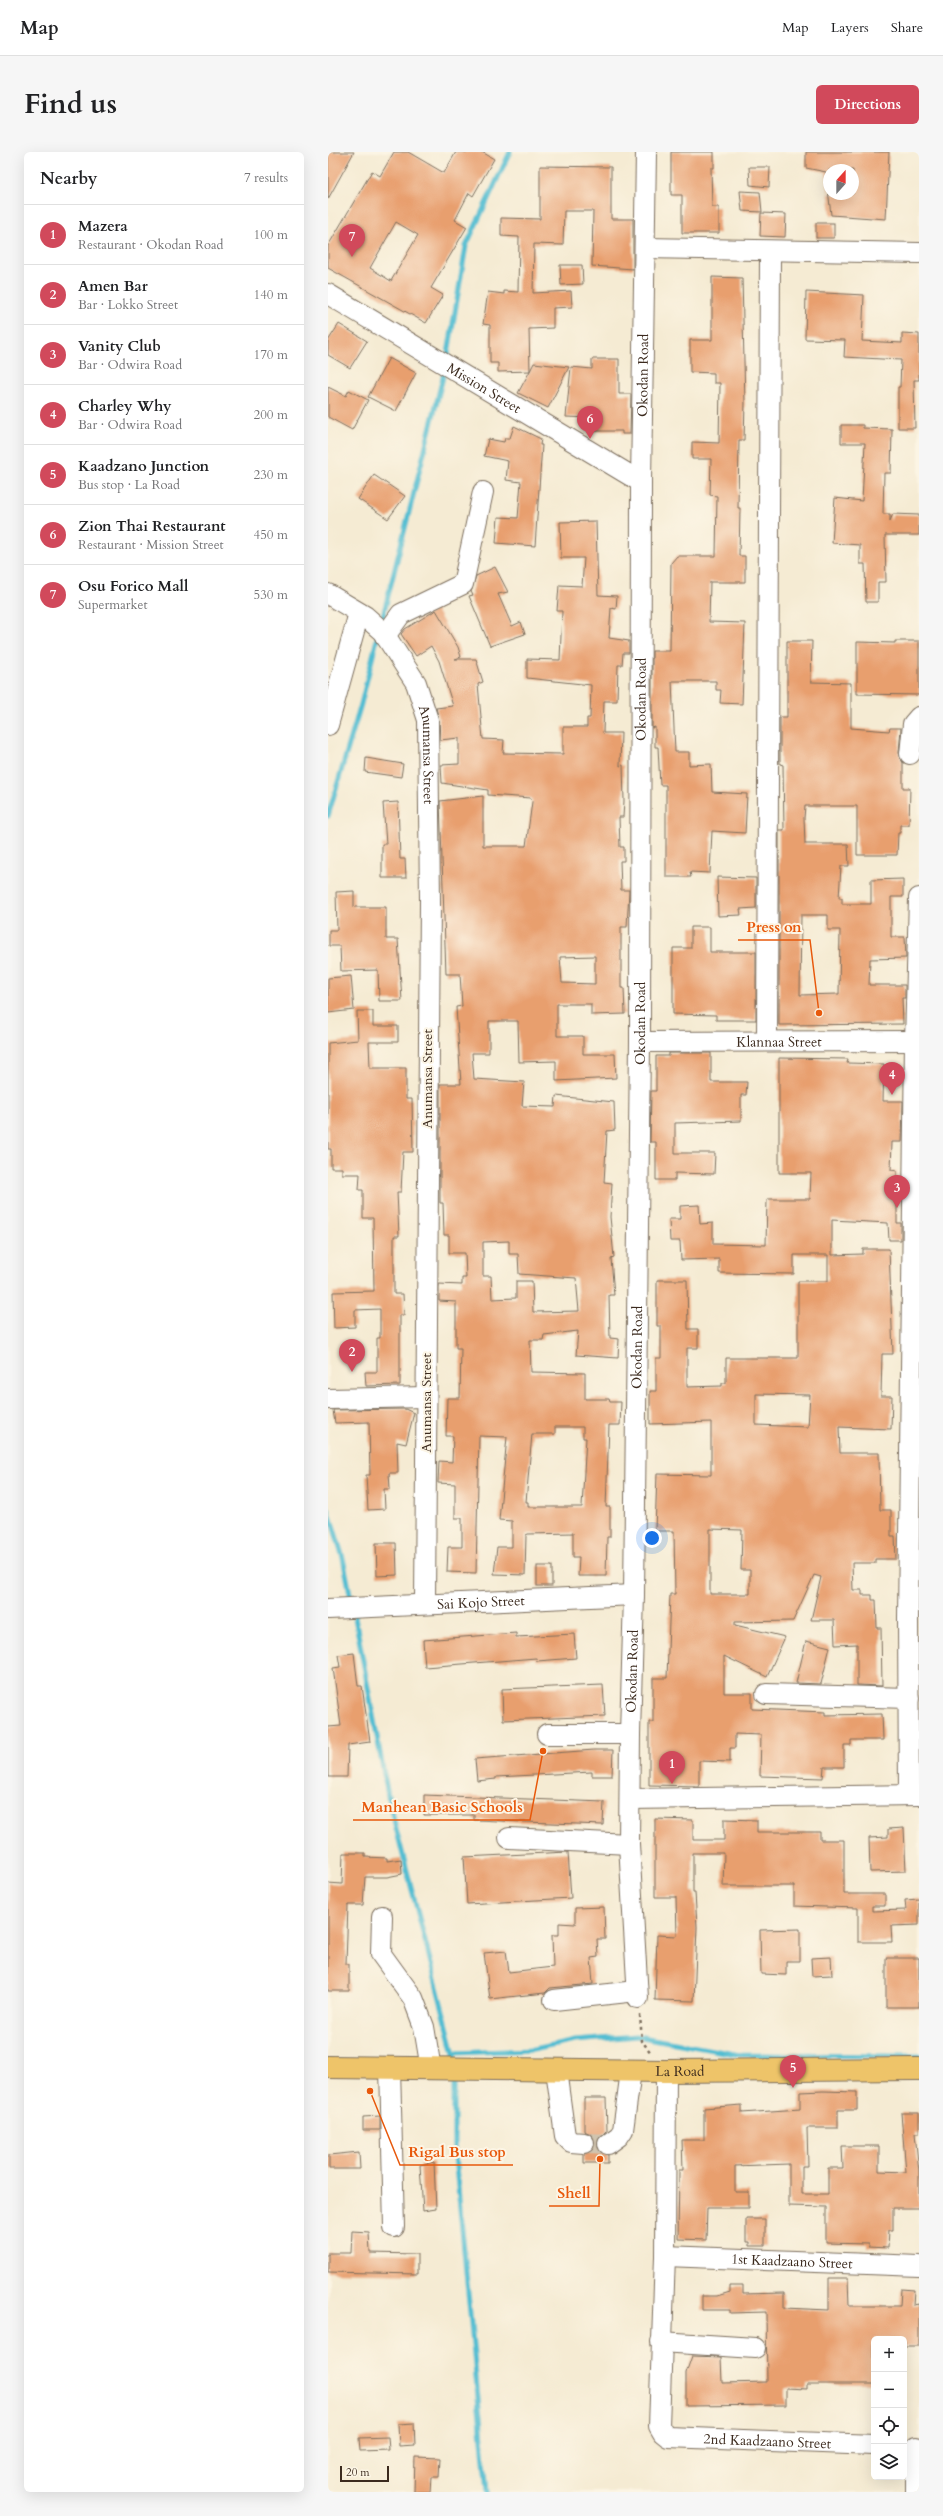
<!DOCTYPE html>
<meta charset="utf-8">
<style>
:root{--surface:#fff;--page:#f6f6f6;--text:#202124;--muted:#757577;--line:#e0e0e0;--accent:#d1495b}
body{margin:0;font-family:Cardo,serif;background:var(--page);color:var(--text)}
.controls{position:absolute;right:12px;bottom:12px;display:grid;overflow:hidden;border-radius:6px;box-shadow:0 4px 16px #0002}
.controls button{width:36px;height:36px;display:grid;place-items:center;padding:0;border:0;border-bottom:1px solid var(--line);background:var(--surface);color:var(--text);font:20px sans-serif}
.compass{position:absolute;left:495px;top:12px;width:36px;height:36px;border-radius:50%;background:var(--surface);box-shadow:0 4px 16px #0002;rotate:21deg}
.scale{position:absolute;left:12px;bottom:10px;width:49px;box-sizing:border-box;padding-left:4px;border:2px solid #3b2a1e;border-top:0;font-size:11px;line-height:14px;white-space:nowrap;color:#3b2a1e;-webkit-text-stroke:3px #fcf5e5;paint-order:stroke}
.you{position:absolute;left:324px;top:1386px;width:14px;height:14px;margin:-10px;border:3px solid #fff;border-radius:50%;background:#1a73e8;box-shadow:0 0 0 6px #1a73e833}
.badge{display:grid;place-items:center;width:26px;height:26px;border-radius:50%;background:var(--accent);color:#fff;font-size:13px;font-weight:700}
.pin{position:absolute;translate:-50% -33px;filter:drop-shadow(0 1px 2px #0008)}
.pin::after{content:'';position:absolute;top:21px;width:14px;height:12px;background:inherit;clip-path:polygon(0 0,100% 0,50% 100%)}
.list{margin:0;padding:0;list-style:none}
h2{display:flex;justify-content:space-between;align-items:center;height:52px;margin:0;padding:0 16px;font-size:17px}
h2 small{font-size:13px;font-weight:400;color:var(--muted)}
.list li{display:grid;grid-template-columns:26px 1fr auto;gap:12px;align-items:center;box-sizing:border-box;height:60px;padding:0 16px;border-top:1px solid var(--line)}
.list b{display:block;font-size:15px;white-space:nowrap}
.list p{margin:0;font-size:13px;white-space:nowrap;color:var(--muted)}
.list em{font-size:13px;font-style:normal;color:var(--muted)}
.icon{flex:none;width:22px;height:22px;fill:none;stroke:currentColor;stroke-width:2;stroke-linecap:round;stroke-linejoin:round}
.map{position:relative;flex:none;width:591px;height:2340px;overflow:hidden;border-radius:6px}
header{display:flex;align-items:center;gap:24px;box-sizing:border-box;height:56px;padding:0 20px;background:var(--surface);border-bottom:1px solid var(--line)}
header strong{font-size:19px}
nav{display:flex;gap:22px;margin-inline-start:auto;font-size:14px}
.intro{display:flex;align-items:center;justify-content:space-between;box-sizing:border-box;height:96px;padding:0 24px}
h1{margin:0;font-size:28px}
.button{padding:10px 18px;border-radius:6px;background:var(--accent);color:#fff;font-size:14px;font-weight:700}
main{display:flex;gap:24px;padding:0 24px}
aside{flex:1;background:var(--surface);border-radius:6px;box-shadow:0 4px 16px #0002}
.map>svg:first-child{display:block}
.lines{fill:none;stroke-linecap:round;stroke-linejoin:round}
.stream{stroke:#55bed2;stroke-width:5}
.building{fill:#e89f6e;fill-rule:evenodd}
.minor-tunnel{stroke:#d0c4af;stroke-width:20;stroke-dasharray:20 10;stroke-linecap:butt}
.minor-casing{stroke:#7c6e5d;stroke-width:22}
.major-casing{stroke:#7c6e5d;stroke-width:24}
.path{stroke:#7c6e5d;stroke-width:2.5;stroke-dasharray:3 3;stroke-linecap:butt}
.minor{stroke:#fff;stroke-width:20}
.major{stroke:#eec469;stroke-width:22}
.labels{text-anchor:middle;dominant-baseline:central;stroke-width:4;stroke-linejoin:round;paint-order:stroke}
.street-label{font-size:14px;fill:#3b2a1e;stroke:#fcf5e5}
.leader{fill:none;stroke:#e8590c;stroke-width:1.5}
.callout-dot{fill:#e8590c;stroke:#fcf5e5;stroke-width:1.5}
.callout-label{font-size:15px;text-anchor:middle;font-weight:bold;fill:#e8590c;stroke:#fcf5e5;stroke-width:4;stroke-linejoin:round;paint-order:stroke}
</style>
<header>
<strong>Map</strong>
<nav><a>Map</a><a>Layers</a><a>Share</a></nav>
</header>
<div class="intro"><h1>Find us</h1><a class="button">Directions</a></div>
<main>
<aside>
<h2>Nearby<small>7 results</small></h2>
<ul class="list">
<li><span class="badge">1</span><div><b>Mazera</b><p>Restaurant · Okodan Road</p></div><em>100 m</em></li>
<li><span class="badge">2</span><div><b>Amen Bar</b><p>Bar · Lokko Street</p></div><em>140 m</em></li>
<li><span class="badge">3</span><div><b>Vanity Club</b><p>Bar · Odwira Road</p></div><em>170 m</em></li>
<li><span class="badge">4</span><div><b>Charley Why</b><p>Bar · Odwira Road</p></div><em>200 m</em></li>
<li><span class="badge">5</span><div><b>Kaadzano Junction</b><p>Bus stop · La Road</p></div><em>230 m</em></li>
<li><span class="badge">6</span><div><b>Zion Thai Restaurant</b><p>Restaurant · Mission Street</p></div><em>450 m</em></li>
<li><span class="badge">7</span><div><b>Osu Forico Mall</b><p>Supermarket</p></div><em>530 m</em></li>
</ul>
</aside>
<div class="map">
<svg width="591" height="2340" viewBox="0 0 591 2340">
<rect width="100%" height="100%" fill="#fcf5e5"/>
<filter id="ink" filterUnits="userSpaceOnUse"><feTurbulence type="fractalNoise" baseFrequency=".025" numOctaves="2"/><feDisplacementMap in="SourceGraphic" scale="8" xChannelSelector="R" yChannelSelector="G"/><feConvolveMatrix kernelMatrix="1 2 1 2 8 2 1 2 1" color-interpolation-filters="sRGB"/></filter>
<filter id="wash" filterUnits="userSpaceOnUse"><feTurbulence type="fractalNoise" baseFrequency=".012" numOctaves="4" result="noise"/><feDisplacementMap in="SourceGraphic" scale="16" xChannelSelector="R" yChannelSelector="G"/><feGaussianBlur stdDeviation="0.9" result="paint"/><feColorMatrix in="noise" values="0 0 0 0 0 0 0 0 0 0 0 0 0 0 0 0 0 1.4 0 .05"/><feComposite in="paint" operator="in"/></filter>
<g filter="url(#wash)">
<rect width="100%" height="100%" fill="#f5ebd3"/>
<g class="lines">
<!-- stream -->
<g class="stream">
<path d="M119,208L138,94L182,0"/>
<path d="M53,472L117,217"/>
<path d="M0,664L33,552L50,483"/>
<path d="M0,1357L15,1406L24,1452"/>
<path d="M26,1460L61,1649L126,1901V1911"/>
<path d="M126,1901L205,1898L247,1889L309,1884L412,1903L591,1904"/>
<path d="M126,1921V1993L159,2340"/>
</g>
</g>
<g id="blocks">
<!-- building -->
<g class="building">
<path d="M0,0H26L0,47Z"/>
<path d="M66,0H80L116,21L128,0H154L166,7L145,44L141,41L127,68L139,75L103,136L115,143L98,171L0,116V94L44,19L52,24ZM68,70L90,83L63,129L42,116Z"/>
<path d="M343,0H386V16H383L384,55H391V81H354V43H343Z"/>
<path d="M478,0H561L558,67L503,63L498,20L478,16ZM501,18H525V42H501Z"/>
<path d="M212,14L283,15V67H305V117L264,114L265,59H236L235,93L206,92L205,141L243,139L244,155L225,156V176L201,177L202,219L206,211L241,215L220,256L190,241L202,219L170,220V211H162V173L155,172L160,140L176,142V139L190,140L191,85L173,84V66L212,67Z"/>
<path d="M421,15H442L441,35L422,33Z"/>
<path d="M412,39L432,40L434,60L414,59Z"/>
<path d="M433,61L458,62L457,85L432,84Z"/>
<rect x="488" y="71" width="18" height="15"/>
<path d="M232,113H254L255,132L233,133Z"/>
<path d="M384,125L414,126L417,251L416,288H411L410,356H412L411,404H417V430H382L381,470L417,471L414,552L392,551L393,538H388V529H344L347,600H361V613L383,612L384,640L419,642L417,681L384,679L382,721L362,720L363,725H338V633H332L330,595H327V575L324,576V499H342L343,411L349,404H388L389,344L382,343L383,307H364V290L391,291L392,231H386V221L362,220V188H384Z"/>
<path d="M478,140L536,143L534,189L574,191V181L591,182V228H586L587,276H570V235H572L573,208L516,205L517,188L477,187Z"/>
<path d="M11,172L39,189L22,216L0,203V189Z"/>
<path d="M61,206L88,221L68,259L40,245Z"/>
<path d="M264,207H291V242H303L302,282H294V279H264V266L238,265L243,215L264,217Z"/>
<path d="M0,235L18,244L21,238L40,248L24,278L0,265Z"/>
<path d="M513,273H535V276L564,277L563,321H556L555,362H562V369L565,362L591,363V383H557L558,430H550V450H538L537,412H532V393L504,391L507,346L534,349L537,291H513Z"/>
<path d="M186,274L213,287L212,293H214L207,394L168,391L170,365L190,366L193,330L178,328L180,309L156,304L160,287L176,290L177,286H182Z"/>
<path d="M46,323L77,344L60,367L30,347Z"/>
<path d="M268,369L270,443L289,444L288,457L283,456L281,486L301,489V501H295L294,513H290L289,549H276L275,581H293L292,614L295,613L296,649L295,665H291L292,695H296V709H292L293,738H301L299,775H293V836H296L297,862L263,863V852H229V884H255V902H287L288,926L228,929V909L191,910L190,869H161V901H144L146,927L196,930L194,954L227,955L228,944L286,950L287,978L279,979L276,1030L284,1031L282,1065L286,1105L283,1106L286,1143H281L282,1186L291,1187L290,1206L248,1203L250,1179L216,1183L215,1188H202L203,1220L257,1221V1247H281L282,1250H293L292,1273H281L278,1355H282V1385H279L278,1424H250L251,1405H245V1381L200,1382L198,1383L197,1423L166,1422L169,1395H184V1369L171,1368L179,1285L151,1284L148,1421L119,1420L120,1395H134V1366H127V1332L110,1331L111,1309L124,1310L125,1284H118L119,1246H132L133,1196H128V1150L111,1149V1132L134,1133V1126H138L137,1101H121V1083H116L115,1051H112V932H133L128,855L134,854L132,822H118L112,649L155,644V694H198L204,650L203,646L160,643V638L114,631L113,613L131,612V586L112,588L111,568L108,556L125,554L111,509L103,494L88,504L73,482L77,477L108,458L130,495L133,505L127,507H148L155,530L150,532L155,587L176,588L175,601L235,602V575H259V566H262L263,533L199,526V507L232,508L234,459H229L231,433L254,434L256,406H233L232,370ZM267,804V832L234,831L232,805ZM181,1089V1102H190L191,1122L248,1126L251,1159L205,1160L204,1129H188V1146L164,1147L163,1124H155V1090ZM227,1275H255V1286H258L254,1355H200V1350H198L204,1282H227Z"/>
<path d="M167,415L180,440L170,442L184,474L193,470L197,482L162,494L141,444L145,443L143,440L148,424Z"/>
<path d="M459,489H484L483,530L523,531V576L561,579L562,576H573L571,601L575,611V636H582L581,673H572V681H570L569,703H529V654H477L476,666L477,692H520L521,714H513L511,746H514V752H543V728L575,727V745H563V785H577L578,806L542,807L541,833H577V846H574L575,872L451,873V678H456L455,613L452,612V565H459ZM473,763H500V778H512L511,842L472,843Z"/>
<path d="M567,489H591V543L529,542V490L567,491Z"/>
<path d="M38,606L75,612L73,625L37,620Z"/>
<path d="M70,650L72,707H77L78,726H54V692H58L55,651Z"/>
<path d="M389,725L428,726V756L412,757L413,763L390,764Z"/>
<path d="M26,739V755H58V787H70L74,849H51L50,818L13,819L12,794H1V778H9L8,740Z"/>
<path d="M363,775H382V800H428V868H388V863L345,862V796H363Z"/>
<path d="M23,824L26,858L0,861V826Z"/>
<path d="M29,859H45V874H70V890H41L42,916H78V947H84L85,1000H75L73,1040H69L71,1084H66V1142H75L76,1163H72V1233L38,1234L37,1220H49V1186H52V1157L27,1158V1175L6,1176L5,1140L46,1139L45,1066H35V1038H31L32,1022H14V1016H3V997H0V891L30,888Z"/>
<path d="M341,901H383V930H419L418,943H413V969L347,971V1001H387L386,1022L347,1021V1028H328V990H322L323,939H328V904H341Z"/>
<path d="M451,906L520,907L519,911L556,912L555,949H575L574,990H564L563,1018L569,1019V1071H573V1088H561L560,1071L504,1068V1103L535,1102V1097H561L565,1202H554L553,1244H564L563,1277L511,1275L512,1301H551L552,1358H563V1384H567L568,1407H547V1411H524L525,1438H534V1443H544V1448H548L549,1476H553L554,1534L529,1533V1492L507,1493L506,1468H483L493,1425L486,1423L465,1469L407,1470V1473L457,1485L439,1525L396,1504V1541H424V1557L497,1560V1563L554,1562L555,1588H523V1593H516V1615H496L495,1626L432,1624L433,1583L407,1582V1596H402V1610L371,1609V1634L321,1633V1570H325V1526H339L342,1442H347L346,1379H327L329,1322L383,1323V1270L322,1272V1239H328V1206H333V1174H329V1128H359L360,1177H370V1196H359V1235L394,1234V1231H398V1206H470V1129H500V1103H466V1122L391,1121V1107L353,1108L352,1089H342L341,1067H352V1054L371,1053L372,1072L385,1071V1092L438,1093L439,1047H482L483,1021H451ZM428,1242L482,1243L480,1275L428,1273ZM382,1377L414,1378L413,1418H422V1442H382Z"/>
<path d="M77,1257L86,1261L78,1292L69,1290L70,1321H61L62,1337H56L57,1357L40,1358L38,1323H42L41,1270L7,1271L5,1258Z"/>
<path d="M48,1391H68L69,1423L49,1424Z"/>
<rect x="209" y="1414" width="15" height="20"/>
<path d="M188,1481V1485L246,1482L248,1506L209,1509L208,1506L97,1515L95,1488Z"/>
<path d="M478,1489L502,1495L493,1532L468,1531Z"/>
<path d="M26,1501L30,1534H34L42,1590L20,1593L19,1625H0V1575L13,1574L5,1516L12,1515L10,1503Z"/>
<path d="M275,1533L277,1564L175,1568L174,1537Z"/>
<path d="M266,1598H285L284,1624H264V1620L168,1625V1627L149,1629L147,1607Z"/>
<path d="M96,1643L276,1650L275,1673L146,1668V1663H96Z"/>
<path d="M327,1667L365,1668V1688H396V1667L429,1668V1680H492V1688H516V1742H557V1754H544V1759L578,1758L577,1748L591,1747V1773L563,1774L564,1790H530V1756L466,1754V1734H395L396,1701H365V1740H367L369,1775L366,1849L327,1848L329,1783L349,1784L348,1745H327Z"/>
<path d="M576,1676L578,1719L542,1720L541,1686L560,1685V1677Z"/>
<path d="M240,1700L243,1746L139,1752L136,1705Z"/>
<path d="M15,1701H37V1705L59,1706V1709L73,1707L74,1722L59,1725H37L35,1753H20L18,1812H21V1839H0V1731L14,1732Z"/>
<path d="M276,1755L277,1787H269L270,1805L263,1806L265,1832L222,1836L217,1841L162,1847L156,1801L178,1799L181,1820L225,1815L224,1783H231V1771L247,1772V1756Z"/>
<path d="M472,1777V1809H458V1823L433,1822L432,1778Z"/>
<path d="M503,1805L504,1823L484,1824L483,1806Z"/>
<rect x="558" y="1806" width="33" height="49"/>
<path d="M495,1939L529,1940V1958H510V1976H479L480,2014H474V2042H500V2016H515L514,1994H551V2019L578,2020L573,1961H591V1981H587L591,2020V2056H565V2078H561L560,2096L540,2095V2092L498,2091V2055L461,2054V2012L407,2014V2040H421V2056H379L378,2088L350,2087L351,2018H355L354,1988H376V1956L414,1953V1961L472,1957V1940Z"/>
<path d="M256,1946H278L279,1978L270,1987L269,1993L271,1999L280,2003V2011H256V2002L265,1998L267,1991L263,1982L256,1979Z"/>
<path d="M52,1964V1978H35V1965Z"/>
<path d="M31,2000L32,2017H1V2003Z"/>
<path d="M106,2010L108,2057L95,2059L92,2013Z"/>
<path d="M418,2067H437V2094H421V2090H418Z"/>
<path d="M24,2079L41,2080L42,2101L89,2102V2122L0,2120V2101H23Z"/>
<path d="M501,2126H520L521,2154H572L573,2137L586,2138L585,2153L591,2152V2194H576V2187H546V2232H479V2237L458,2236V2253L358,2254V2221L364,2204L393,2205L394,2231L439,2230L438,2160L402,2161V2158H374V2144H389L402,2140V2134H415V2142L456,2141V2156L501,2158Z"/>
<path d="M86,2271L87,2293L71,2294L70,2272Z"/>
<path d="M60,2285L61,2298L32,2299L31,2286Z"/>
<path d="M87,2305L112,2306L111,2325H103L102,2340H86Z"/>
</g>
</g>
</g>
<g filter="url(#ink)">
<use href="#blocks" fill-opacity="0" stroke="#7c6e5d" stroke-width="1"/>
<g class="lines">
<!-- minor-tunnel -->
<path class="minor-tunnel" d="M256,1991L280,1992"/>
<defs>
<g id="minor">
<path d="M317,96L591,101"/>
<path id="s1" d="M0,142L313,330"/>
<path id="s2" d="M0,442L37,464L55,480L88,531L100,568L102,748L97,1452"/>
<path d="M57,484L73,462L135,432L155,340"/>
<path d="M0,573L31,461"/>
<path d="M582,602L585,572L591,565"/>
<path d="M439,889L442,99"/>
<path id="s3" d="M312,890L591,889"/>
<path d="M0,1247L98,1245"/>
<path id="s4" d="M0,1457L306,1443"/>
<path d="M438,1542L581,1546"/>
<path d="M219,1582H302"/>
<path d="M581,1643L580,1466L587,889L591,746"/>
<path d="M302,1647L591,1643"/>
<path d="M181,1686L301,1692"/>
<path d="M54,1764L53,1802L85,1846L96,1875L103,1917"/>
<path id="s5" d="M310,1846L301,1692L302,1582L306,1443L312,890L313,330L318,0"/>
<path d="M226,1848L309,1839"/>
<path d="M62,1915L66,2075"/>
<path d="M228,1918L237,1984L243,1990L256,1991"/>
<path id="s6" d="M338,1919L337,2104L331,2274L335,2281L340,2285L546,2293"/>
<path d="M280,1992L291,1984L295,1978L303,1919"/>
<path id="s7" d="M337,2104L591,2114"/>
<path d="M333,2190L427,2196"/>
<path d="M588,2340V2295"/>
</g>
<g id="major">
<path id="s8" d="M0,1915L338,1919L591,1917"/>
</g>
</defs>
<!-- minor casing -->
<use href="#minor" class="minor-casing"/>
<!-- major casing -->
<use href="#major" class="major-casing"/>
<!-- path -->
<path class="path" d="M312,1863L314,1889L323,1901"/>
<!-- minor -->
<use href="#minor" class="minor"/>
<!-- major -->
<use href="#major" class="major"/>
</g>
</g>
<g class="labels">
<!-- street labels -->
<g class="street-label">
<text stroke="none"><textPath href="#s5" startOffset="1623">Okodan Road</textPath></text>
<text stroke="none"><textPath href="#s1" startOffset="182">Mission Street</textPath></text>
<text stroke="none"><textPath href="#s5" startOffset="1299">Okodan Road</textPath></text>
<text stroke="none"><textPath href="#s2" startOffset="201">Anumansa Street</textPath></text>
<text stroke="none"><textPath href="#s5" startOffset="975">Okodan Road</textPath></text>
<text stroke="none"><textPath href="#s3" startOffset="139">Klannaa Street</textPath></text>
<text transform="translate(99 927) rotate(-90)">Anumansa Street</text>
<text stroke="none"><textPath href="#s5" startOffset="651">Okodan Road</textPath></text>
<text transform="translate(98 1251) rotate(-90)">Anumansa Street</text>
<text stroke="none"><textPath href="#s4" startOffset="153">Sai Kojo Street</textPath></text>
<text stroke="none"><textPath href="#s5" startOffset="327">Okodan Road</textPath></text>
<text stroke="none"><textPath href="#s8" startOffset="352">La Road</textPath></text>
<text stroke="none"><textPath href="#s7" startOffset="127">1st Kaadzaano Street</textPath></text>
<text stroke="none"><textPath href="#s6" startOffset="469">2nd Kaadzaano Street</textPath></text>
</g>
</g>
<!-- callouts -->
<path class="leader" d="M491 861L482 788H410M215 1599L202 1668H25M42 1939L72 2013H185M272 2007L271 2054H221"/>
<g class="callout-dot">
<circle cx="491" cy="861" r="4"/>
<circle cx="215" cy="1599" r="4"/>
<circle cx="42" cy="1939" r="4"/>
<circle cx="272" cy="2007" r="4"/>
</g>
<g class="callout-label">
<text x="446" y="780">Press on</text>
<text x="114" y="1660">Manhean Basic Schools</text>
<text x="129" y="2005">Rigal Bus stop</text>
<text x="246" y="2046">Shell</text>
</g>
</svg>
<div class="controls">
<button>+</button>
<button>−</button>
<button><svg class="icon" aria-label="locate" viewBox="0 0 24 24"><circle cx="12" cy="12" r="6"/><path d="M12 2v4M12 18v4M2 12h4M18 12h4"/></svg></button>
<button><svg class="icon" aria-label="layers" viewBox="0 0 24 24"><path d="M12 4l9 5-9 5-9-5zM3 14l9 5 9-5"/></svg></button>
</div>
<svg class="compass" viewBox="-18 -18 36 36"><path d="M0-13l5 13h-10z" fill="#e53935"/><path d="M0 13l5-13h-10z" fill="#757577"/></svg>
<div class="scale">20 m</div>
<div class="you"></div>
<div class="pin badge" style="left:344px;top:1632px">1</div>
<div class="pin badge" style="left:24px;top:1220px">2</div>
<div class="pin badge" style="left:569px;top:1056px">3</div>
<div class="pin badge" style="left:564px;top:943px">4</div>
<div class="pin badge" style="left:465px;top:1936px">5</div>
<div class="pin badge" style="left:262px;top:287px">6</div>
<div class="pin badge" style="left:24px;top:105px">7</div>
</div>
</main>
